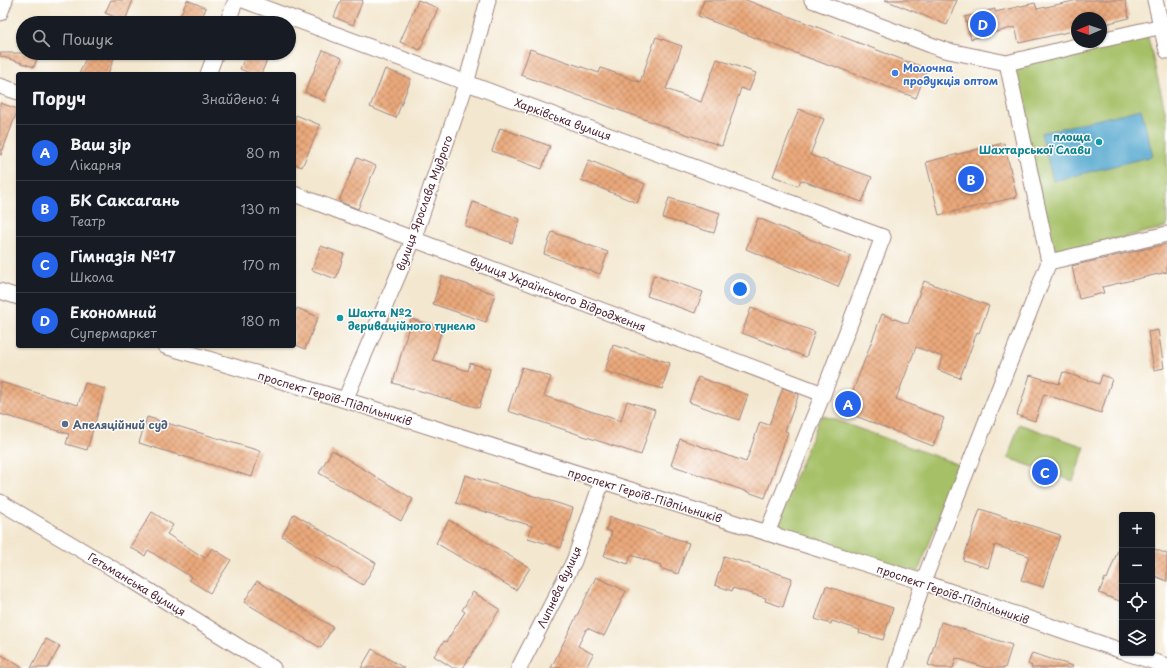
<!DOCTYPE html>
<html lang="uk">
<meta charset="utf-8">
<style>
:root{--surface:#171b24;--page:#20242c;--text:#f1f3f6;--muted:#9ea1a6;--line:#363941;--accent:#2563eb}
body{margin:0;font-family:"Playpen Sans",sans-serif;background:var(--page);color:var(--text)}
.controls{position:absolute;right:12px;bottom:12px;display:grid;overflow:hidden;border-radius:4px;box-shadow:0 1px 3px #0004}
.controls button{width:36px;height:36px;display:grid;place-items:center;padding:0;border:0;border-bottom:1px solid var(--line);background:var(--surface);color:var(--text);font:20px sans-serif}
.compass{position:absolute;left:1071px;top:12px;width:36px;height:36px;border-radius:50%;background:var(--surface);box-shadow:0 1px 3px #0004;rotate:268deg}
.you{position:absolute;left:740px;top:289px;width:14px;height:14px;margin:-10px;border:3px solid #fff;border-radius:50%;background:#1a73e8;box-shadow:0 0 0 6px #1a73e833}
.badge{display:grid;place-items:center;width:26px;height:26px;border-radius:50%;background:var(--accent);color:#fff;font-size:13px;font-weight:700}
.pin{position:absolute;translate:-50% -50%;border:2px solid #fff;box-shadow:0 1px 4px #0006}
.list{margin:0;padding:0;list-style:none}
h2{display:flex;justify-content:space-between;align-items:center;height:52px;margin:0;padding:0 16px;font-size:17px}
h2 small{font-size:13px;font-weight:400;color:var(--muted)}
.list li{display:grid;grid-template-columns:26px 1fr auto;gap:12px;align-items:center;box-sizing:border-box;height:56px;padding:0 16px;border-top:1px solid var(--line)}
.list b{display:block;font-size:15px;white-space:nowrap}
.list p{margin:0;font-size:13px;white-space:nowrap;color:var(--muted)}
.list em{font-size:13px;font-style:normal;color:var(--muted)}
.icon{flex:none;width:22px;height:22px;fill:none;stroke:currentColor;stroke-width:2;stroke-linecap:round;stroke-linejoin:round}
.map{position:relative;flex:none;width:1167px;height:668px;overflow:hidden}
.search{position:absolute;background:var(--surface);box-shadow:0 1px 3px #0004;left:16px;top:16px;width:280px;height:44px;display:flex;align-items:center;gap:10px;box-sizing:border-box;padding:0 14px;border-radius:22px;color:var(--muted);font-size:15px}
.panel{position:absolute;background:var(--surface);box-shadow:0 1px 3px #0004;left:16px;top:72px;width:280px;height:276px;border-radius:4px}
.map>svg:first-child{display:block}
.green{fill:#a5c066;stroke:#787048}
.water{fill:#51a6cd;stroke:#4e627c}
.building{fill:url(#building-cross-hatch)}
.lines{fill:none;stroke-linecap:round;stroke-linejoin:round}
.minor-casing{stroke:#9e837d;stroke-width:17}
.minor{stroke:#fff;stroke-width:15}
.shop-dot{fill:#3f7fe0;stroke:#fff;stroke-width:1.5}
.culture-dot{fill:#0f9aa8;stroke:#fff;stroke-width:1.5}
.service-dot{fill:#5c6f8a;stroke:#fff;stroke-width:1.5}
.labels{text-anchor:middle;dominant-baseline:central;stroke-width:3;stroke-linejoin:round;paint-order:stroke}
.shop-label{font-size:11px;font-weight:bold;fill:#366cbe;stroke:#fff;text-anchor:start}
.street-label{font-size:11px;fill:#4a1f2b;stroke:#fff}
.culture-label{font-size:11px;font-weight:bold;fill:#0d838f;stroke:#fff;text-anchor:end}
.service-label{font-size:11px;font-weight:bold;fill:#4e5e75;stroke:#fff;text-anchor:start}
</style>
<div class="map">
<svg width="1167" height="668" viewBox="0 0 1167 668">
<defs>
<pattern id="building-cross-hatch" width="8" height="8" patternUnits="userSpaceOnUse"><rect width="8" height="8" fill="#eaa97b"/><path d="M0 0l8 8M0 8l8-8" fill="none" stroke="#c08965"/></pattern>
</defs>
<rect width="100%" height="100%" fill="#fff"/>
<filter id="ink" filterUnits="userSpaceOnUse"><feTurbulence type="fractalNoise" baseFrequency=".025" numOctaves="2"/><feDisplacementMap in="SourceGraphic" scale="8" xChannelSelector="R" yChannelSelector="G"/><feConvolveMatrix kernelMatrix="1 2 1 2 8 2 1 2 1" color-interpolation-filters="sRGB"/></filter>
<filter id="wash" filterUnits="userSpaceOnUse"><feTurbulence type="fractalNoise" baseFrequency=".012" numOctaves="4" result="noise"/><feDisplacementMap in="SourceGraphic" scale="16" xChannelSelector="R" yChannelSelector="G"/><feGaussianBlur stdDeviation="0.9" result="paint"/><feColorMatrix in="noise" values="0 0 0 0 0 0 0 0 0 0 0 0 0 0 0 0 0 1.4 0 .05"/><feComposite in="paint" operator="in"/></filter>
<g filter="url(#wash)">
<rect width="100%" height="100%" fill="#f3e7cf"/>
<!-- green -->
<g class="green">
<path d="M1147,33L1167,119V227L1053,254L1010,65Z"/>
<path d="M821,415L960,465L918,572L784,533L779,525V516Z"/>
<path d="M1019,424L1085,447L1073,481L1008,458Z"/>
</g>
<!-- water -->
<path class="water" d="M1141,109L1153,156L1053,181L1041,133Z"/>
<g id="blocks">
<!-- building -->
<g class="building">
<path d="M111,0H133L125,21L105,13Z"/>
<path d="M187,0L206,8L200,23H177Z"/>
<path d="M341,0H363L353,25L334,17Z"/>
<path d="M418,0L438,8L420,50L400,42Z"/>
<path d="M704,0H746L927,69L916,98L831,65L830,66L698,16Z"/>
<path d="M885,0H957L947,25Z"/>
<path d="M1078,0H1125L1129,18L1101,25V18H1077V30L1019,43L1015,27L971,39L965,17L995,9V12L1035,3L1037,9Z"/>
<path d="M656,37L682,46L666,89L701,102L717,59L756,73L749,91L741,88L722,146L683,133L521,75L530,49L599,73L601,68L640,82Z"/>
<path d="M323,50L342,58L324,101L305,92Z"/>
<path d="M0,53H39L34,67L0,56Z"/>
<path d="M88,53H116L108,74H79Z"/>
<path d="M247,53H270L261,74H252L240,69Z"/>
<path d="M385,69L411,79L396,118L370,107Z"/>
<path d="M0,103L18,109L1,155H0Z"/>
<path d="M799,109L824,119L810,155L872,177L862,202L801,180L798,186L773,176Z"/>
<path d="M296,115L320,125L302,167L294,164V121Z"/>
<path d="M500,128L550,146L542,169L492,151Z"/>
<path d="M1004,143L1017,197L939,215L926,162Z"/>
<path d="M357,158L376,166L358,209L339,201Z"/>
<path d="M589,160L645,184L637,203L581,180Z"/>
<path d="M669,198L720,213L714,233L663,218Z"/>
<path d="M473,202L520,219L512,243L465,226Z"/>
<path d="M758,218L851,256L838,287L746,249Z"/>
<path d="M552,232L608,252L600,274L544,254Z"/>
<path d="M1167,244V272L1102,287L1104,293L1079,299L1072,266Z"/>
<path d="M321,246L344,254L336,279L312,270Z"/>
<path d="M654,275L703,292L695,313L647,296Z"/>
<path d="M442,276L495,294L486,322L433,304Z"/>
<path d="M924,281L989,306L979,333L977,332L960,378L938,370L943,357L916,347L896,399L944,418L933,446L845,412L882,314L908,324Z"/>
<path d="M297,308L318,317L305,349L294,344V315Z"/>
<path d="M751,308L815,332L806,357L742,333Z"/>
<path d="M411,319L442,328L433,360L468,371L470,363L490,369L479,408L393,383Z"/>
<path d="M1158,330L1164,368L1154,370L1148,332Z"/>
<path d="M613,345L670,363L662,389L605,371Z"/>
<path d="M522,367L551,377L544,396L621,421L627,401L655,410L641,455L508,411Z"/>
<path d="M1063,372L1099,384L1102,375L1112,379L1101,413L1044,394L1035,421L1017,415L1030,375L1059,384Z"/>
<path d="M698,377L748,395L739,420L689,402Z"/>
<path d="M0,382L78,405L85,383L105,389L87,450L66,444L69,434L0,414Z"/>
<path d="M783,388L799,394L785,431L788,432L765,498L671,465L680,439L746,462L760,422L769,425Z"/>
<path d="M147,417L260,451L252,477L139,443Z"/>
<path d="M332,450L413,499L401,521L319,473Z"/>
<path d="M465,475L573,508L561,548L528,538L532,526L456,503Z"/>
<path d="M980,509L1060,535L1043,587L1021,580L1029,556L995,545L988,568L963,560Z"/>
<path d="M152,512L173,525L167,534L205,558L212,548L231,560L210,593L189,580L191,577L148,550L145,556L130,547Z"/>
<path d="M294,514L376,563L363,585L282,536Z"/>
<path d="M610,517L689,543L678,574L660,568L661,565L631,555L628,564L604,556L612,532L606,530Z"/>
<path d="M449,520L530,568L516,590L436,543Z"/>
<path d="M1121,542H1122V602L1099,593L1105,578L1107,579Z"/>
<path d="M1152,548L1167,554V581L1152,575Z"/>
<path d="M724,556L792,578L783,607L765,601L766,598L733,588L732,591L715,585Z"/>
<path d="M596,577L626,591L604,636L587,628L578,646L593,654L586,668H551Z"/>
<path d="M257,581L333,627L321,648L244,602Z"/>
<path d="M826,586L893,608L883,640L859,633L860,630L832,621L831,624L815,619Z"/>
<path d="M473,592L500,609L463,668H453L434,656L444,641L446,642L465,612L462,610Z"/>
<path d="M941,622L1012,645L1005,668H986L956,658L953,668H937L928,665Z"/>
<path d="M46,639L60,646L48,668H31Z"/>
<path d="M372,649L404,668H361Z"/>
<path d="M1032,653L1073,666L1072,668H1031L1032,666L1028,664Z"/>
<path d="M0,654L23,668H0Z"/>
</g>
</g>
</g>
<g filter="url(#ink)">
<use href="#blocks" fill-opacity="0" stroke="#9e837d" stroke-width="1"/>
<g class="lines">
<defs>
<g id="minor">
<path d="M243,0L883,237L823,394L767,533"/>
<path d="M812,0L944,50L1007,63L1093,42"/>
<path d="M1155,0L1167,51"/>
<path d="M0,13L5,0"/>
<path d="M227,23L236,0"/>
<path d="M1101,40L1167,25"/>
<path d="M1007,63L1049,262"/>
<path d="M208,74L216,53"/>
<path d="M0,86L18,92"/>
<path d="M294,194L823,394"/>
<path d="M1049,262L1167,234"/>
<path d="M0,291L18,297"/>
<path d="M165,346L345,400L923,582L1122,651"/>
<path d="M345,400L413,240L466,84L488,0"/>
<path d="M0,502L127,577L273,668"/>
<path d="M1127,653L1167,666"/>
<path d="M519,668L574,561L602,481"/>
<path d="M896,668L923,582L1049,262"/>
</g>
</defs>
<!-- minor casing -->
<use href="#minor" class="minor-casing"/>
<!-- minor -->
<use href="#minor" class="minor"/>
</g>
</g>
<!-- markers -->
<circle class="shop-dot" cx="895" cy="73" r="4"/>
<g class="culture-dot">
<circle cx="1099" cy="142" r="4"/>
<circle cx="340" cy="318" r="4"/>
</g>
<circle class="service-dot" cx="65" cy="424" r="4"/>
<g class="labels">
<!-- shop labels -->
<g class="shop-label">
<text x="903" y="67">Молочна<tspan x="903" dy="13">продукція оптом</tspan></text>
</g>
<!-- street labels -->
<g class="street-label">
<text transform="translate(563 119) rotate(20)">Харківська вулиця</text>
<text transform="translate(424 203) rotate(-70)">вулиця Ярослава Мудрого</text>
<text transform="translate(558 294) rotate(21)">вулиця Українського Відродження</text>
<text transform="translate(335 398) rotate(17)">проспект Героїв-Підпільників</text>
<text transform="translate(645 495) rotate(17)">проспект Героїв-Підпільників</text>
<text transform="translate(137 584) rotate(31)">Гетьманська вулиця</text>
<text transform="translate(559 587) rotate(-65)">Липнева вулиця</text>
<text transform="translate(953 594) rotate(19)">проспект Героїв-Підпільників</text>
</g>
<!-- culture labels -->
<g class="culture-label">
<text x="1091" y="136">площа<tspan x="1091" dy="13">Шахтарської Слави</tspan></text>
<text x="348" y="312" text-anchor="start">Шахта №2<tspan x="348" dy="13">дериваційного тунелю</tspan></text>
</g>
<!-- service labels -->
<g class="service-label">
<text x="73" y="424">Апеляційний суд</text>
</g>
</g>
</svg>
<div class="controls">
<button>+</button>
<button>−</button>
<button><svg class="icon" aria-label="locate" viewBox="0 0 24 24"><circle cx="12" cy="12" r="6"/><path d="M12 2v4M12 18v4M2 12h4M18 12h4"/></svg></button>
<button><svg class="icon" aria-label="layers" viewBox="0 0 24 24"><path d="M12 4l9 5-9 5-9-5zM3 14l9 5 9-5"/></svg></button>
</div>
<svg class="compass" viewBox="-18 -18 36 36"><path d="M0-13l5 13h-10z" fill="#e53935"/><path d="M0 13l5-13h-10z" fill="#9ea1a6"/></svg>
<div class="you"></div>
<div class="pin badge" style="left:848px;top:404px">A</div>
<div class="pin badge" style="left:971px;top:179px">B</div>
<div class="pin badge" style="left:1045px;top:472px">C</div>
<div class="pin badge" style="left:983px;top:24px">D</div>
<div class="search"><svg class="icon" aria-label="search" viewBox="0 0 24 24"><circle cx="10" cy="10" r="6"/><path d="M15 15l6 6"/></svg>Пошук</div>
<section class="panel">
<h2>Поруч<small>Знайдено: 4</small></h2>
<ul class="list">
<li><span class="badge">A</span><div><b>Ваш зір</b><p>Лікарня</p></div><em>80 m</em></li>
<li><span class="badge">B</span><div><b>БК Саксагань</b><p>Театр</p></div><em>130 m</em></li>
<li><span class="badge">C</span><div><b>Гімназія №17</b><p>Школа</p></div><em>170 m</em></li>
<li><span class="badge">D</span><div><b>Економний</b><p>Супермаркет</p></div><em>180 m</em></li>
</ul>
</section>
</div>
